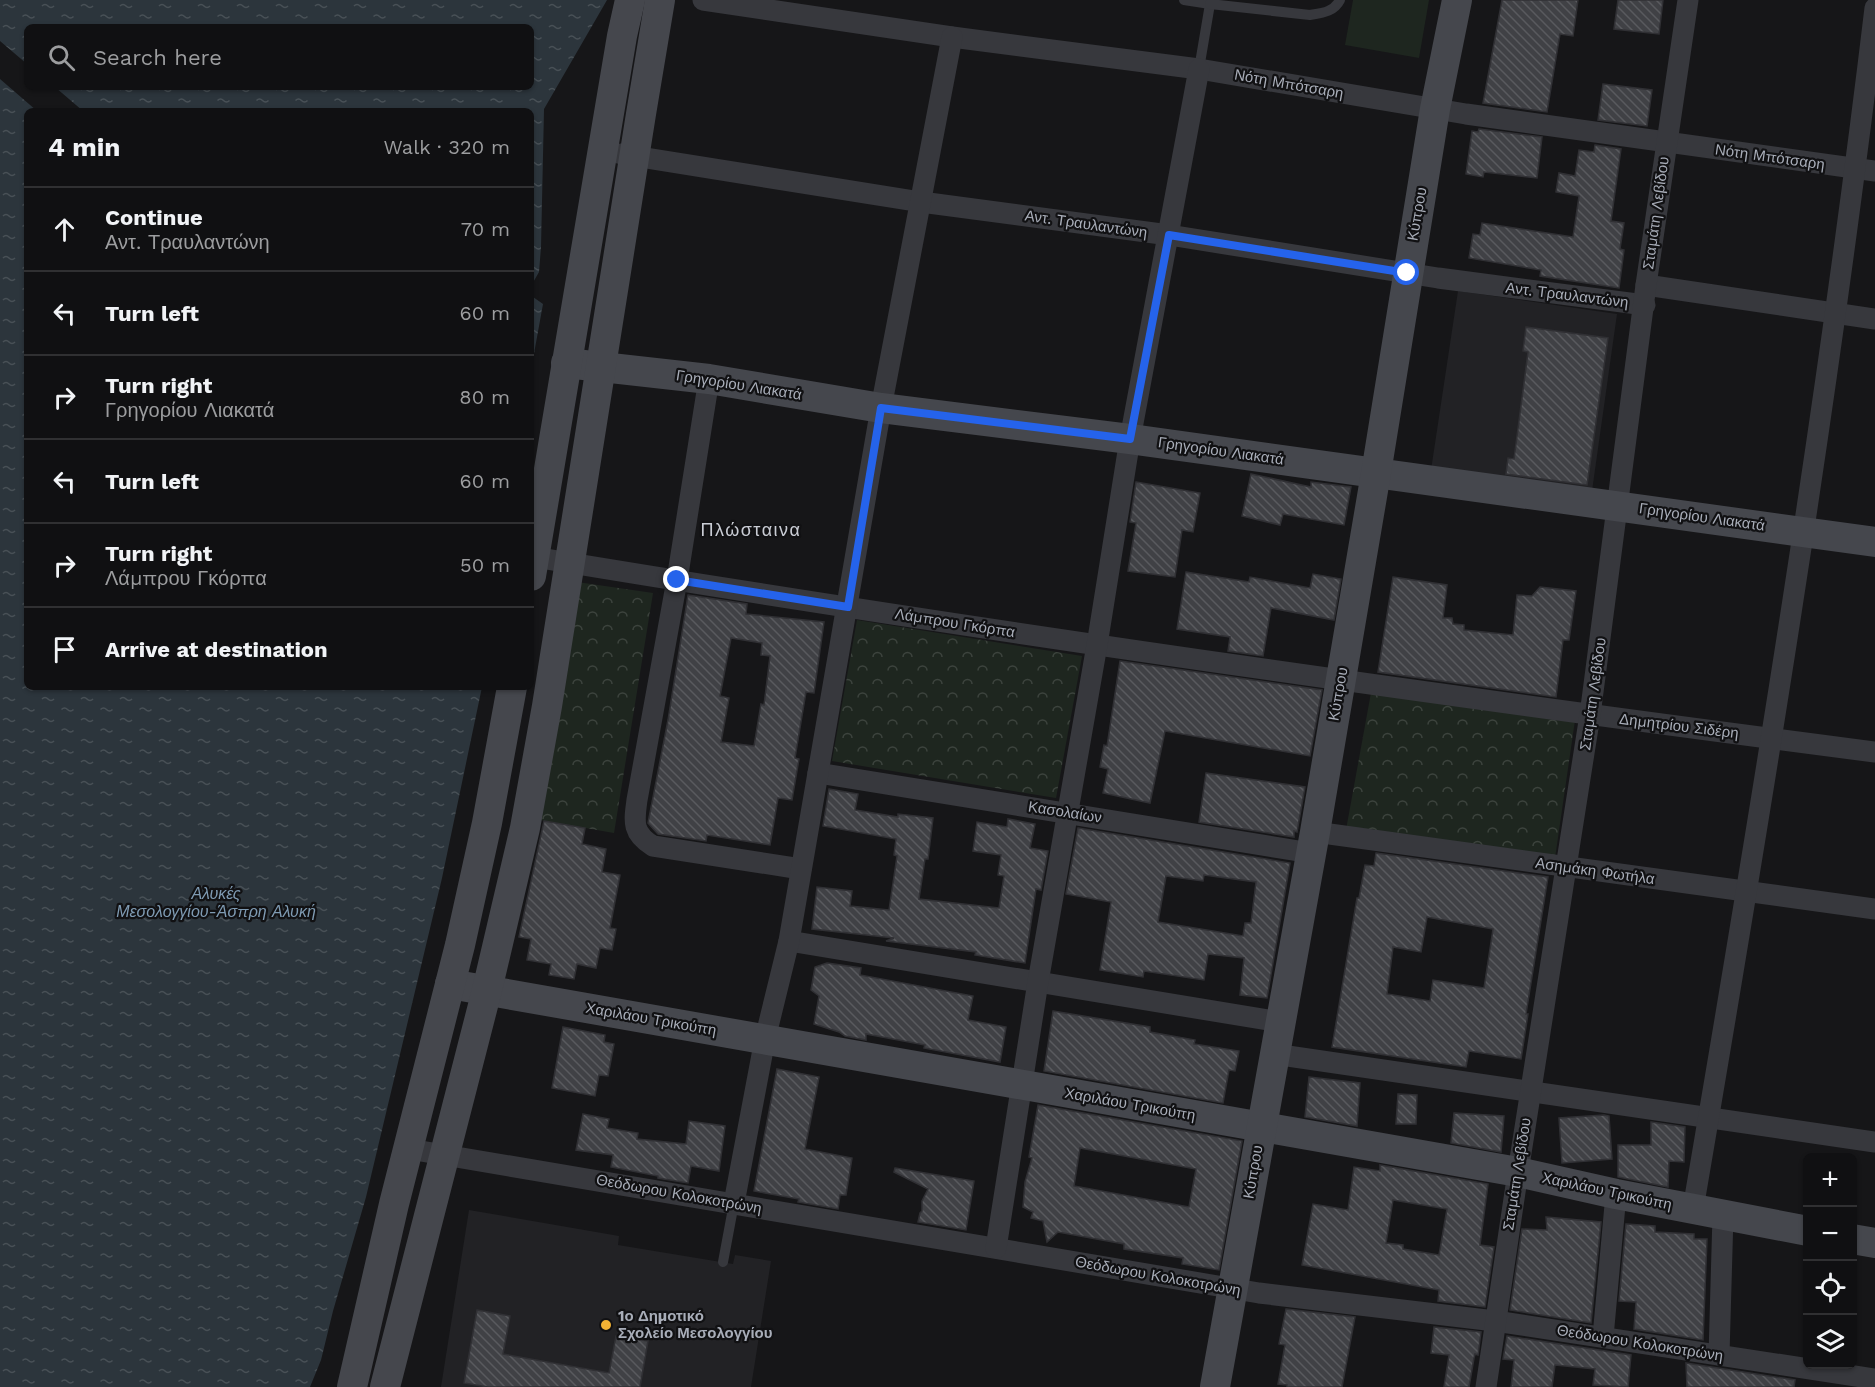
<!DOCTYPE html>
<meta charset="utf-8">
<style>
:root{--surface:#101012;--page:#1e1e20;--text:#f1f3f6;--muted:#9c9d9f;--line:#303032}
body{margin:0;font-family:"Work Sans",sans-serif;background:var(--page);color:var(--text)}
.controls{position:absolute;right:18px;bottom:18px;display:grid;overflow:hidden;border-radius:9px;box-shadow:0 2px 4px #0004}
.controls button{width:54px;height:54px;display:grid;place-items:center;padding:0;border:0;border-bottom:2px solid var(--line);background:var(--surface);color:var(--text);font:30px sans-serif}
.stop{position:absolute;width:18px;height:18px;margin:-14px;border:4px solid #2563eb;border-radius:50%;background:#fff}
.stop.end{background:#2563eb;border-color:#fff;box-shadow:0 2px 6px #0008}
.list{margin:0;padding:0;list-style:none}
h2{display:flex;justify-content:space-between;align-items:center;height:78px;margin:0;padding:0 24px;font-size:26px}
h2 small{font-size:20px;font-weight:400;color:var(--muted)}
.list li{display:grid;grid-template-columns:39px 1fr auto;gap:18px;align-items:center;box-sizing:border-box;height:84px;padding:0 24px;border-top:2px solid var(--line)}
.list b{display:block;font-size:22px;white-space:nowrap}
.list p{margin:0;font-size:20px;white-space:nowrap;color:var(--muted)}
.list em{font-size:20px;font-style:normal;color:var(--muted)}
.icon{flex:none;width:33px;height:33px;fill:none;stroke:currentColor;stroke-width:2;stroke-linecap:round;stroke-linejoin:round}
.map{position:relative;flex:none;width:1875px;height:1387px;overflow:hidden}
.search{position:absolute;background:var(--surface);box-shadow:0 2px 4px #0004;left:24px;top:24px;width:510px;height:66px;display:flex;align-items:center;gap:15px;box-sizing:border-box;padding:0 21px;border-radius:9px;color:var(--muted);font-size:22px}
.panel{position:absolute;background:var(--surface);box-shadow:0 2px 4px #0004;left:24px;top:108px;width:510px;height:582px;border-radius:9px}
.map>svg:first-child{display:block}
.built{fill:#222225}
.green{fill:#1e261f}
.forest{fill:url(#forest-crowns)}
.water{fill:url(#water-ripples)}
.building{fill:url(#building-back-hatch);stroke:#303034;stroke-width:1.5;fill-rule:evenodd}
.lines{fill:none;stroke-linecap:round;stroke-linejoin:round}
.lane{stroke:#37383d;stroke-width:10}
.street{stroke:#37383d;stroke-width:21}
.secondary{stroke:#45474d;stroke-width:30}
.route{stroke:#2563eb;stroke-width:8}
.poi-dot{fill:#f2b134;stroke:#111113;stroke-width:2}
.labels{text-anchor:middle;dominant-baseline:central;stroke-width:4.5;stroke-linejoin:round;paint-order:stroke}
.street-label{font-size:15px;fill:#a8adb8;stroke:#111113}
.poi-label{font-size:15px;font-weight:bold;fill:#a8adb8;stroke:#111113;text-anchor:start}
.water-label{font-size:16px;font-style:italic;fill:#7f9bb3;stroke:#111113}
.quarter-label{font-size:18px;letter-spacing:1.5px;fill:#c9ccd4;stroke:#111113}
</style>
<div class="map">
<svg width="1875" height="1387" viewBox="0 0 1875 1387">
<defs>
<pattern id="forest-crowns" width="20" height="18" patternUnits="userSpaceOnUse" patternTransform="scale(1.5)"><rect width="20" height="18" fill="#1e261f"/><path d="M2 6a3 3 0 1 1 6 0M12 15a3 3 0 1 1 6 0" fill="none" stroke="#3c433d"/></pattern>
<pattern id="water-ripples" width="26" height="14" patternUnits="userSpaceOnUse" patternTransform="scale(1.5)"><rect width="26" height="14" fill="#2c353c"/><path d="M2 4q2-2 4 0t4 0M15 11q2-2 4 0t4 0" fill="none" stroke="#485056"/></pattern>
<pattern id="building-back-hatch" width="6" height="6" patternUnits="userSpaceOnUse" patternTransform="scale(1.5)"><rect width="6" height="6" fill="#404145"/><path d="M-1 5l2 2M0 0l6 6M5-1l2 2" fill="none" stroke="#595a5e"/></pattern>
</defs>
<rect width="100%" height="100%" fill="#161618"/>
<!-- built -->
<g class="built">
<path d="M1458,291L1617,314L1592,491L1431,470Z"/>
<path d="M469,1210L619,1236L618,1245L733,1264L735,1255L771,1261L751,1387H441Z"/>
</g>
<!-- green -->
<path class="green" d="M1353,0H1429L1419,58L1345,45Z"/>
<!-- forest -->
<g class="forest">
<path d="M577,582L653,593L614,833L540,820Z"/>
<path d="M857,620L1082,656L1056,798L832,761Z"/>
<path d="M1371,693L1575,720L1555,858L1346,830Z"/>
</g>
<!-- water -->
<g class="water">
<path d="M0,0H607L544,109L541,247L539,272L531,286L533,297L543,304L531,370V111H83L55,87H531V27H27V64L0,41Z"/>
<path d="M0,79L37,111H27V687H482L442,878L366,1197L333,1311L321,1360L310,1387H0Z"/>
</g>
<!-- building -->
<g class="building">
<path d="M1502,0H1578L1573,36L1560,34L1547,112L1483,103Z"/>
<path d="M1618,0H1663L1659,34L1614,29Z"/>
<path d="M1603,84L1652,90L1647,126L1598,120Z"/>
<path d="M1479,129L1542,137L1537,178L1484,172L1483,177L1466,174L1472,131L1478,132Z"/>
<path d="M1595,145L1621,149L1611,221L1624,223L1620,249L1624,250L1619,288L1540,276L1541,270L1469,258L1473,234L1480,235L1482,223L1573,237L1579,196L1556,192L1559,173L1575,176L1579,150L1594,152Z"/>
<path d="M1526,327L1608,338L1587,485L1506,474L1508,458L1514,459L1528,352L1523,351Z"/>
<path d="M1251,474L1311,487V482L1351,487L1344,525L1283,514L1280,525L1242,516Z"/>
<path d="M1136,482L1200,493L1193,532L1182,530L1175,577L1128,571L1136,523L1130,522Z"/>
<path d="M1186,572L1249,582L1250,577L1310,588L1313,574L1341,579L1334,620L1271,608L1263,656L1228,651L1230,637L1177,629Z"/>
<path d="M1393,577L1447,585L1443,618H1452L1453,624L1464,625V630L1513,635L1517,595L1532,596L1540,587L1576,591L1569,640H1563L1556,697L1378,672Z"/>
<path d="M688,595L747,604L746,614L824,622L814,693L806,692L795,758L799,759L792,800L778,798L770,845L707,835L706,841L658,834L648,823L668,720ZM731,638L762,643L761,655L770,656L764,705L761,704L754,746L721,742L729,698L720,696Z"/>
<path d="M1120,661L1322,690L1310,756L1165,731L1150,803L1103,793L1108,769L1100,767L1104,745L1107,746Z"/>
<path d="M1206,773L1305,787L1297,832L1294,831V837L1199,822Z"/>
<path d="M829,789L858,794L855,810L898,817V814L933,818L928,859H925L919,899L999,908L1004,876L998,875L1001,855L973,851L977,822L1007,827L1008,819L1035,824L1030,848L1048,851L1041,890L1036,889L1025,963L975,955L976,952L886,941L894,938L812,929L817,887L852,891L850,906L889,910L897,856L894,855L896,839L823,826Z"/>
<path d="M544,821L585,828L582,844L606,849L602,872L620,875L610,928L616,929L612,950L600,948L596,968L577,964L574,979L549,975L551,964L527,960L531,939L519,937Z"/>
<path d="M1078,828L1290,863L1267,998L1240,995L1244,958L1208,954L1204,980L1144,971L1143,977L1100,970L1111,902L1066,894ZM1204,875L1256,882L1251,923H1245L1243,936L1158,922L1166,876L1203,881Z"/>
<path d="M1376,853L1548,877L1526,1014H1528L1521,1059L1469,1051L1466,1067L1332,1047L1357,898H1359L1365,865L1374,866ZM1427,917L1493,929L1484,988L1433,980L1430,1001L1387,994L1393,947L1421,952Z"/>
<path d="M827,963L861,968L860,975L973,996L968,1020L1006,1027L1000,1062L924,1048L925,1045L866,1034V1040L845,1036L839,1032L814,1024L819,996L811,990L815,967Z"/>
<path d="M1053,1011L1150,1027V1032L1195,1040L1194,1044L1239,1051L1235,1071L1229,1070L1223,1103L1044,1071Z"/>
<path d="M563,1027L605,1035L604,1042L614,1044L608,1076L599,1075L595,1096L552,1088Z"/>
<path d="M777,1069L819,1077L805,1149L852,1158L846,1195H840L838,1209L798,1202L799,1199L754,1191Z"/>
<path d="M1309,1077L1360,1083L1357,1126L1305,1117Z"/>
<path d="M1398,1094L1417,1095L1416,1124H1396Z"/>
<path d="M1038,1105L1242,1141L1219,1270L1182,1264L1183,1258L1124,1249V1244L1058,1232L1047,1242L1043,1221L1031,1218L1033,1212L1023,1207L1025,1182L1032,1158L1029,1157ZM1080,1148L1196,1169L1189,1207L1074,1186Z"/>
<path d="M1454,1113L1504,1116L1501,1152L1451,1143Z"/>
<path d="M583,1114L609,1119L607,1128L638,1133L637,1139L686,1144L689,1121L725,1126L719,1171L691,1166L688,1183L658,1178V1176L611,1167L613,1155L576,1150Z"/>
<path d="M1604,1115L1609,1116L1612,1159L1562,1163L1559,1118Z"/>
<path d="M1651,1122L1685,1127L1684,1162L1669,1161L1668,1187L1618,1177V1145H1651Z"/>
<path d="M1380,1165L1488,1184L1480,1245L1494,1247L1485,1307L1438,1301L1439,1290L1302,1265L1313,1204L1348,1210L1354,1167L1380,1171ZM1393,1200L1447,1209L1439,1255L1403,1249V1245L1386,1243Z"/>
<path d="M895,1168L974,1181L966,1230L918,1222L920,1213L922,1211V1201L928,1189L894,1172Z"/>
<path d="M1546,1217L1601,1222L1591,1323L1510,1310L1522,1229L1547,1230Z"/>
<path d="M1626,1224L1655,1226V1232L1694,1234V1239H1707L1703,1340L1634,1329L1636,1302L1619,1301Z"/>
<path d="M1286,1309L1355,1317L1342,1387H1287V1385L1278,1384L1285,1345L1279,1344Z"/>
<path d="M477,1310L510,1316L503,1354L609,1373L616,1336L648,1341L640,1387H488L464,1383Z"/>
<path d="M1434,1327L1481,1332L1478,1355L1475,1354L1474,1358L1469,1387H1444L1449,1355L1431,1353Z"/>
<path d="M1507,1336L1631,1355L1628,1387L1593,1385L1595,1369L1555,1365L1552,1387H1511L1514,1360L1503,1359Z"/>
<path d="M1686,1363L1795,1380L1794,1387H1687Z"/>
</g>
<g class="lines">
<!-- lane -->
<g class="lane">
<path d="M1184,0L1210,4L1199,69"/>
<path d="M1210,4L1310,15C1322,13 1334,12 1340,0"/>
<path d="M723,1262L734,1203"/>
</g>
<!-- street -->
<g class="street">
<path d="M703,0L952,37L1199,69L1466,114L1875,171"/>
<path d="M621,154L921,202L1169,235L1438,278L1645,305"/>
<path d="M1646,285L1875,319"/>
<path d="M709,379L677,580L637,800C634,822 632,833 653,846L801,869"/>
<path d="M534,557C980,631 1427,694 1875,752"/>
<path d="M818,773L1311,853"/>
<path d="M1315,832L1875,909"/>
<path d="M789,941L1280,1022"/>
<path d="M1274,1054L1875,1142"/>
<path d="M409,1149L1259,1293L1495,1321L1875,1379"/>
<path d="M734,1203L765,1039L789,941L881,408L952,37"/>
<path d="M1693,1209C1761,810 1827,410 1875,8"/>
<path d="M996,1248L1038,982L1097,645L1130,439L1199,69"/>
<path d="M1603,1337L1616,1194"/>
<path d="M1719,1355L1723,1215"/>
<path d="M1486,1387L1518,1172L1590,715L1646,285L1688,0"/>
</g>
<!-- secondary -->
<g class="secondary">
<path d="M566,363L709,379L881,408L1130,439L1875,542"/>
<path d="M531,576L622,36L630,0"/>
<path d="M450,984L1518,1172L1616,1194L1808,1231"/>
<path d="M1852,1239L1875,1243"/>
<path d="M352,1387L394,1204L460,945L487,823L512,687"/>
<path d="M385,1387L487,990L525,828L547,706L641,114L660,0"/>
<path d="M1215,1387L1315,832L1376,473L1435,109L1457,0"/>
</g>
</g>
<g class="lines">
<!-- route -->
<path class="route" d="M677,580L848,607L881,408L1130,439L1169,235L1407,273"/>
</g>
<!-- markers -->
<circle class="poi-dot" cx="606" cy="1325" r="6"/>
<g class="labels">
<!-- street labels -->
<g class="street-label">
<text transform="translate(1289 84) rotate(10)">Νότη Μπότσαρη</text>
<text transform="translate(1770 157) rotate(8)">Νότη Μπότσαρη</text>
<text transform="translate(1656 213) rotate(-82)">Σταμάτη Λεβίδου</text>
<text transform="translate(1417 214) rotate(-80)">Κύπρου</text>
<text transform="translate(1086 224) rotate(8)">Αντ. Τραυλαντώνη</text>
<text transform="translate(1567 295) rotate(7)">Αντ. Τραυλαντώνη</text>
<text transform="translate(739 385) rotate(9)">Γρηγορίου Λιακατά</text>
<text transform="translate(1221 451) rotate(8)">Γρηγορίου Λιακατά</text>
<text transform="translate(1702 517) rotate(8)">Γρηγορίου Λιακατά</text>
<text transform="translate(955 623) rotate(9)">Λάμπρου Γκόρπα</text>
<text transform="translate(1338 694) rotate(-80)">Κύπρου</text>
<text transform="translate(1593 694) rotate(-82)">Σταμάτη Λεβίδου</text>
<text transform="translate(1679 726) rotate(7)">Δημητρίου Σιδέρη</text>
<text transform="translate(1065 812) rotate(9)">Κασολαίων</text>
<text transform="translate(1595 871) rotate(8)">Ασημάκη Φωτήλα</text>
<text transform="translate(651 1019) rotate(10)">Χαριλάου Τρικούπη</text>
<text transform="translate(1130 1104) rotate(10)">Χαριλάου Τρικούπη</text>
<text transform="translate(1253 1172) rotate(-80)">Κύπρου</text>
<text transform="translate(1517 1174) rotate(-81)">Σταμάτη Λεβίδου</text>
<text transform="translate(1607 1191) rotate(12)">Χαριλάου Τρικούπη</text>
<text transform="translate(679 1194) rotate(10)">Θεόδωρου Κολοκοτρώνη</text>
<text transform="translate(1158 1276) rotate(10)">Θεόδωρου Κολοκοτρώνη</text>
<text transform="translate(1640 1343) rotate(9)">Θεόδωρου Κολοκοτρώνη</text>
</g>
<!-- poi labels -->
<g class="poi-label">
<text x="618" y="1316">1ο Δημοτικό<tspan x="618" dy="17">Σχολείο Μεσολογγίου</tspan></text>
</g>
<!-- water labels -->
<g class="water-label">
<text x="216" y="893">Αλυκές<tspan x="216" dy="18">Μεσολογγίου-Άσπρη Αλυκή</tspan></text>
</g>
<!-- quarter labels -->
<g class="quarter-label">
<text x="751" y="529">Πλώσταινα</text>
</g>
</g>
</svg>
<div class="controls">
<button>+</button>
<button>−</button>
<button><svg class="icon" aria-label="locate" viewBox="0 0 24 24"><circle cx="12" cy="12" r="6"/><path d="M12 2v4M12 18v4M2 12h4M18 12h4"/></svg></button>
<button><svg class="icon" aria-label="layers" viewBox="0 0 24 24"><path d="M12 4l9 5-9 5-9-5zM3 14l9 5 9-5"/></svg></button>
</div>
<div class="stop" style="left:1407px;top:273px"></div>
<div class="stop end" style="left:677px;top:580px"></div>
<div class="search"><svg class="icon" aria-label="search" viewBox="0 0 24 24"><circle cx="10" cy="10" r="6"/><path d="M15 15l6 6"/></svg>Search here</div>
<section class="panel">
<h2>4 min<small>Walk · 320 m</small></h2>
<ul class="list">
<li><svg class="icon" aria-label="ahead" viewBox="0 0 24 24"><path d="M12 20V5M6 11l6-6 6 6"/></svg><div><b>Continue</b><p>Αντ. Τραυλαντώνη</p></div><em>70 m</em></li>
<li><svg class="icon" aria-label="left" viewBox="0 0 24 24"><path d="M17 20v-9H6M10 6l-5 5 5 5"/></svg><div><b>Turn left</b></div><em>60 m</em></li>
<li><svg class="icon" aria-label="right" viewBox="0 0 24 24"><path d="M7 20v-9h11M14 6l5 5-5 5"/></svg><div><b>Turn right</b><p>Γρηγορίου Λιακατά</p></div><em>80 m</em></li>
<li><svg class="icon" aria-label="left" viewBox="0 0 24 24"><path d="M17 20v-9H6M10 6l-5 5 5 5"/></svg><div><b>Turn left</b></div><em>60 m</em></li>
<li><svg class="icon" aria-label="right" viewBox="0 0 24 24"><path d="M7 20v-9h11M14 6l5 5-5 5"/></svg><div><b>Turn right</b><p>Λάμπρου Γκόρπα</p></div><em>50 m</em></li>
<li><svg class="icon" aria-label="arrive" viewBox="0 0 24 24"><path d="M6 21V4h12l-3 4 3 4H6"/></svg><div><b>Arrive at destination</b></div></li>
</ul>
</section>
</div>
